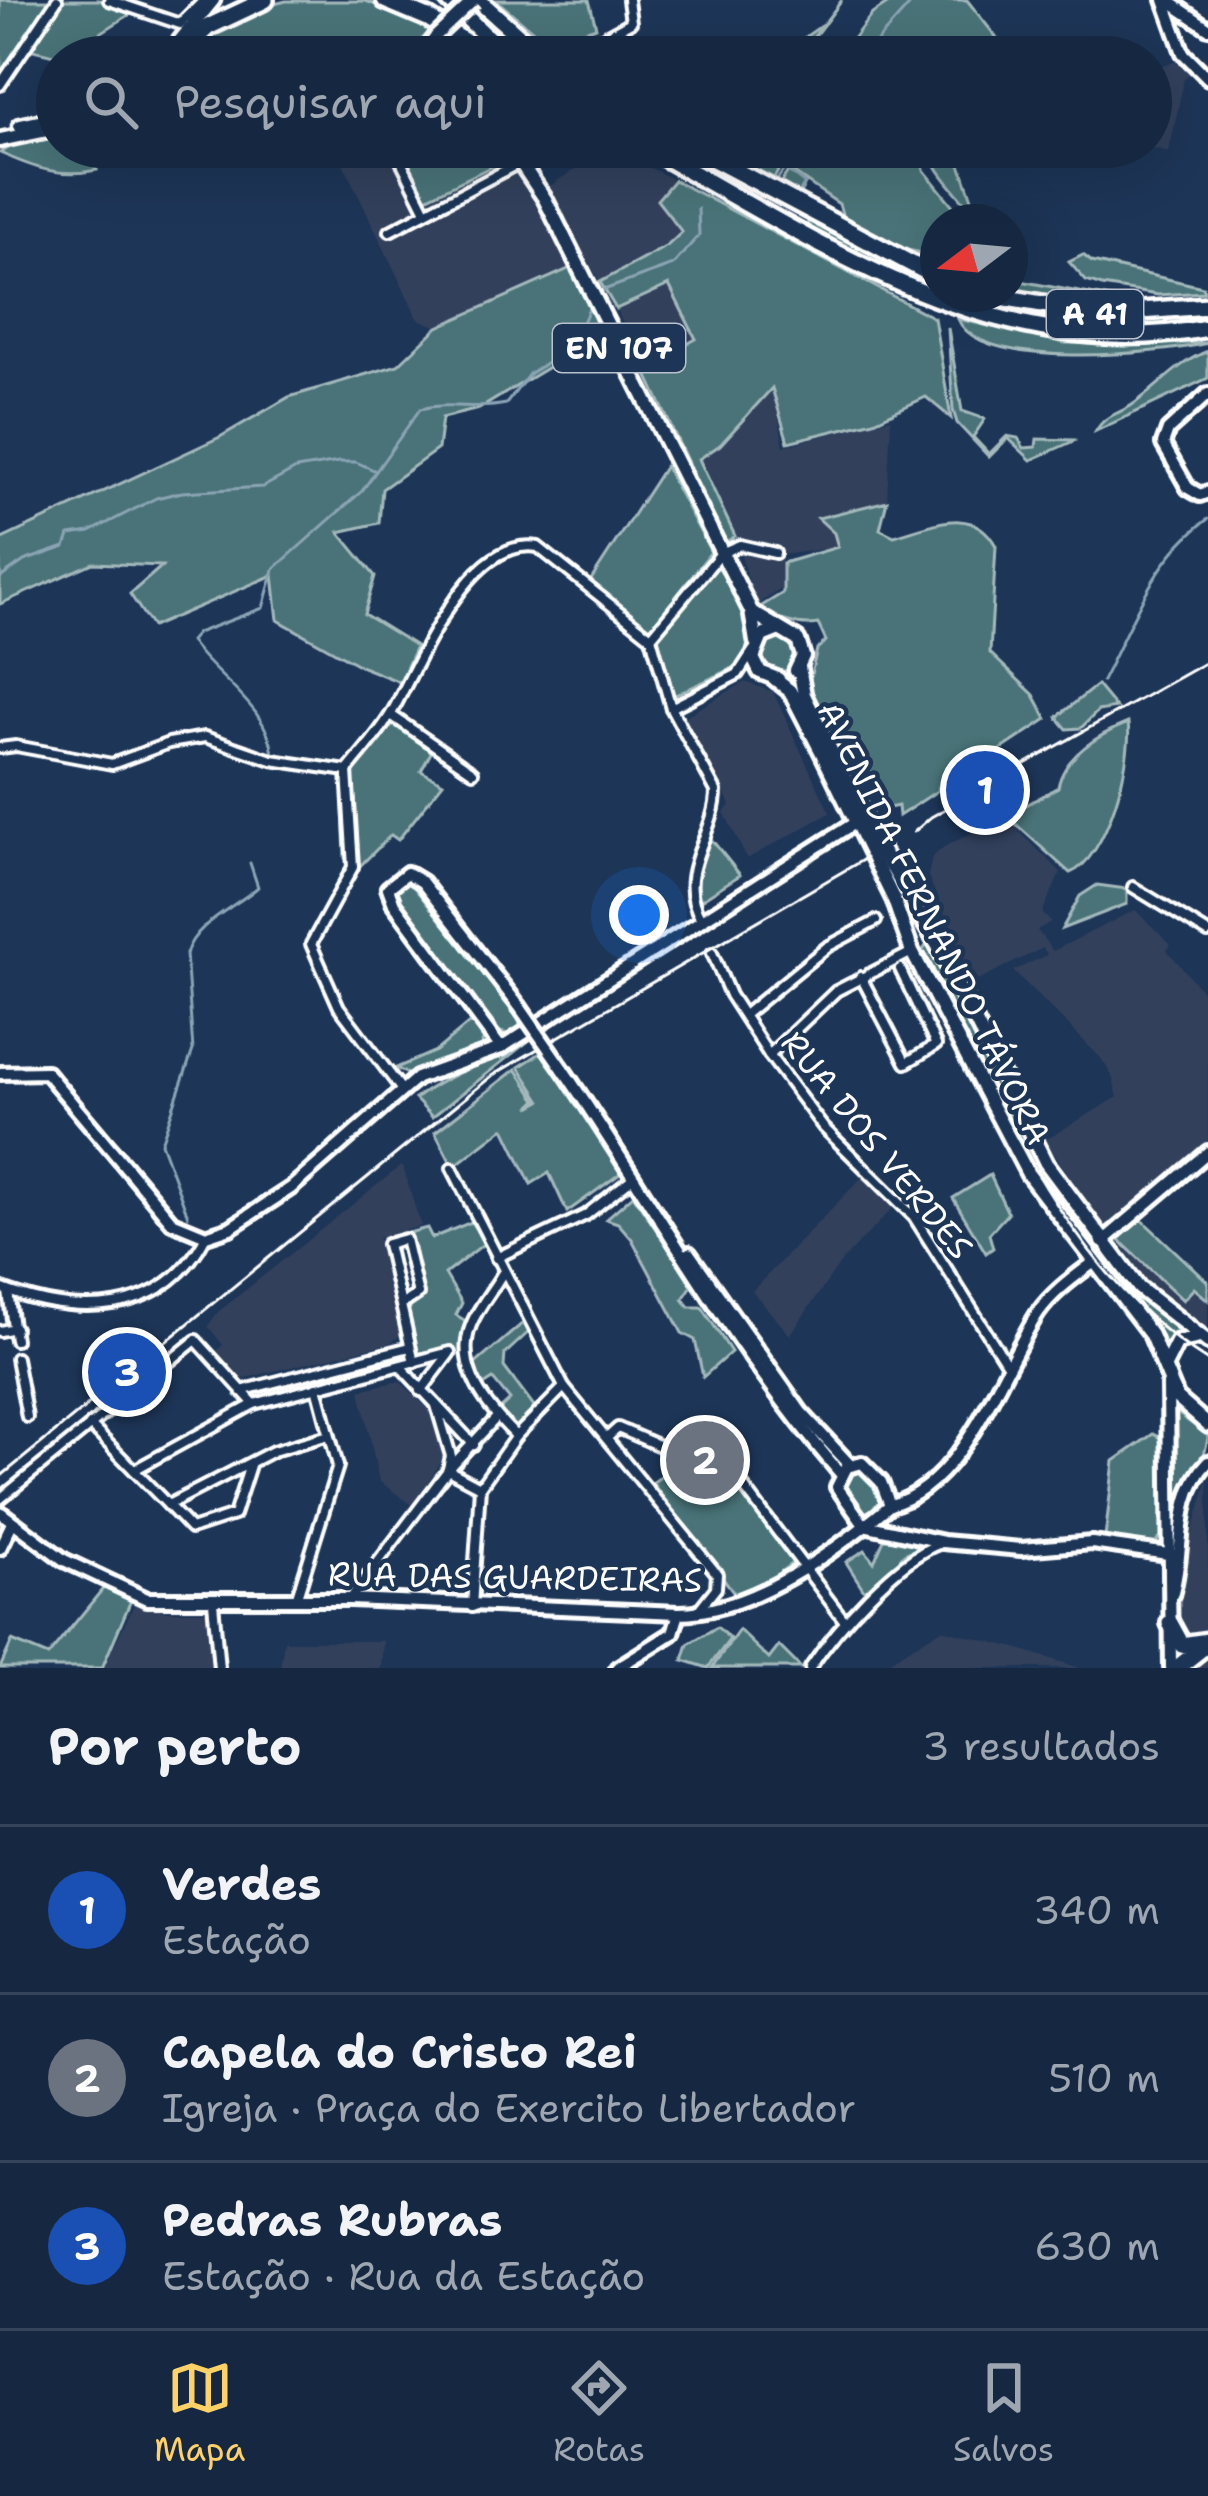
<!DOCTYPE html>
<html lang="pt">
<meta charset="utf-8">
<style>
:root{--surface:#162841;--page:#23344c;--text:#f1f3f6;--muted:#9ea6b1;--line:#35445a;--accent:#ffd166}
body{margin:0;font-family:"Shantell Sans",sans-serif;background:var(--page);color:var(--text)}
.compass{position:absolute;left:920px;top:204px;width:108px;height:108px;border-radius:50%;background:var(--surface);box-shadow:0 12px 48px #0002;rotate:254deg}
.you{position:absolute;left:639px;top:915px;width:42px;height:42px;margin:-30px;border:9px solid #fff;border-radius:50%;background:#1a73e8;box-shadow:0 0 0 18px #1a73e833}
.badge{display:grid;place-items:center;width:78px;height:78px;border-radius:50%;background:var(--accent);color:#fff;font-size:39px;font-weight:700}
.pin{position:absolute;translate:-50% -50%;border:6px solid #fff;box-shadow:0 3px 12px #0006}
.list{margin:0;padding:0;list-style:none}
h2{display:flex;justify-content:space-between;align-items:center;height:156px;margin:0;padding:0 48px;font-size:51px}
h2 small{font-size:39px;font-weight:400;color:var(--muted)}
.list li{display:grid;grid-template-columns:78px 1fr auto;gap:36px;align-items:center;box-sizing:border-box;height:168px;padding:0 48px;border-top:3px solid var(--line)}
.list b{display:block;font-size:45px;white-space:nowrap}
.list p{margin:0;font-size:39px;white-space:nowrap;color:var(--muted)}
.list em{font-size:39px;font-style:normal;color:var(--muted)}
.icon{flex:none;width:66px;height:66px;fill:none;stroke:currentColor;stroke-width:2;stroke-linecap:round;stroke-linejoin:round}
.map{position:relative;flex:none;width:1208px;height:1668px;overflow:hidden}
.search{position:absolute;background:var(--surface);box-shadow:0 12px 48px #0002;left:36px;right:36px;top:36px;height:132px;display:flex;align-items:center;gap:30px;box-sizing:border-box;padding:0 42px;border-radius:66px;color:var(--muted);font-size:45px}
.sheet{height:660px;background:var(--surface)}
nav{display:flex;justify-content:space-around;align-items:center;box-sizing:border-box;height:168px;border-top:3px solid var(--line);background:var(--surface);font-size:33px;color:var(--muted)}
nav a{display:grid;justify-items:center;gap:6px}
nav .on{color:var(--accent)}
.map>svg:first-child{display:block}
.built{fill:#30415c}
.green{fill:#4a7378;stroke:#a4b9bc;stroke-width:3}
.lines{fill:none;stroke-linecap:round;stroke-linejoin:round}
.stream{stroke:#8ba4b5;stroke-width:3}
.minor-casing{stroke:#fff;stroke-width:16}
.tertiary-casing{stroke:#fff;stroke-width:20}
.secondary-casing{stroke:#fff;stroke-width:20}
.primary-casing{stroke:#fff;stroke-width:21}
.motorway-casing{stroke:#fff;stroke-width:24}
.minor{stroke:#1d3557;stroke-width:8}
.tertiary{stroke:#1d3557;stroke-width:10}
.secondary{stroke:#1d3557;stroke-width:10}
.primary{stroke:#1d3557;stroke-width:12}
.motorway{stroke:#1d3557;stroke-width:15}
.tram{stroke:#fff;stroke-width:3}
.secondary-bridge-casing{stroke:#fff;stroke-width:20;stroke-linecap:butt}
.secondary-bridge{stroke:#1d3557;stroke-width:10}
.labels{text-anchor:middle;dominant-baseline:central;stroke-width:9;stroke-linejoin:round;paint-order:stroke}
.shield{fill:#1d3557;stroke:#bbc2cd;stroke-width:3}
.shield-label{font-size:30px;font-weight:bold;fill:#fff}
.street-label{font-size:33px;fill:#fff;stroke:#1d3557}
</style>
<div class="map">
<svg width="1208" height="1668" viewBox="0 0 1208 1668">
<rect width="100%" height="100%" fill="#1d3557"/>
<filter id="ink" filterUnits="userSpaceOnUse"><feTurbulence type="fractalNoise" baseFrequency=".00833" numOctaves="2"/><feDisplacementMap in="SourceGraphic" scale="24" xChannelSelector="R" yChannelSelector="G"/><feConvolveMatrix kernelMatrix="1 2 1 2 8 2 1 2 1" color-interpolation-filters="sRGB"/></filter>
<g filter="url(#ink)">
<!-- built -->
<g class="built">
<path d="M1175,62L1194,69L1184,79L1169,152L1150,147L1151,68Z"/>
<path d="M354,147H392L423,200L509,158L571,268L438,327L418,319L339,155Z"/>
<path d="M610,147L674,180L657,200L682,231L667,246L600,282L548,187Z"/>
<path d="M669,285L696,339L644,368L616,309Z"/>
<path d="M772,387L784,446L891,418L887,501L820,518L838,535V547L782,555L781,589L756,605L735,536L699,459L720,445Z"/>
<path d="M745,682L773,692L830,813L747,859L724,812L731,805L682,718Z"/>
<path d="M1004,817L1061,872L1042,913L1051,922L1037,930L1053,951L1135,910L1171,945L1167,950L1208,998V1147L1106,1230L1045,1140L1118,1097L1112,1076L1101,1058L1013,971L1047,955L1043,948L974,982L928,876L932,857L944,847Z"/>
<path d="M402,1165L421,1226L378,1238L401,1335L390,1343L238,1380L215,1353L223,1345L208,1326L218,1312Z"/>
<path d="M866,1173L895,1206L841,1262L790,1335L752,1291Z"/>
<path d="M1117,1238L1183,1300L1193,1288L1208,1300V1328L1148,1283Z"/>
<path d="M399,1381L433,1412L444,1457L413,1506L379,1481L360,1390Z"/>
<path d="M1208,1480V1668H1162V1583L1178,1581Z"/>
<path d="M135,1603L167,1611H210L215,1668H103Z"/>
<path d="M942,1629L1016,1648L1080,1668H878Z"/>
<path d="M284,1641H383L381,1668H280Z"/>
</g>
<!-- green -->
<g class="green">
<path d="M0,0H100L134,12L62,57L29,49L1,81Z"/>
<path d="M496,0H589L596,27L584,31L591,57H564Z"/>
<path d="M842,0L810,42L849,44L872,14L893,0H967L1012,57H777L825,23Z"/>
<path d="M286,1H366L433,28L404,57H185C210,27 248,10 286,1Z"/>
<path d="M57,137V147L89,149L97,170C60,178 34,168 0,153L24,139Z"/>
<path d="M392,147H496L509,158L422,200Z"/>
<path d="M753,147L748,157L755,147H919L924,170L966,222H938V256L907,250L843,217L839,204L791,171L805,184L799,193L781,182L789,170L773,158L781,166L774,178L746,164L744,154L739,159L718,149Z"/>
<path d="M930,147H954L980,222C970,205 927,166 930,147Z"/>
<path d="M674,180L934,318L951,418L926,397L874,421L788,442L772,388L720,445L699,459L735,536L725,543L644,368L696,339L669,285L616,309L600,282L667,246L682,232L657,200Z"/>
<path d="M809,221L938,286V294H960L1040,315L1107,321L1208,313V321C1052,347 939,301 805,228Z"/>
<path d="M1083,255L1092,262L1203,287L1204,292L1158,295L1102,286L1086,281L1069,262Z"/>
<path d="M571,268L602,335L479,409L442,418L438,449L382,489L379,523L339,532L375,576L364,614L416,646L400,682L362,667L278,620L273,575L152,627L130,594L162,566L93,563L0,604V540L220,437L289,397L398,365L438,327Z"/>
<path d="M1010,279L1127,301L1144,303H1082L1010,291Z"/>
<path d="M958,319L1065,343H1208C1160,354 979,372 958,319Z"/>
<path d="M948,328L962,411L985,419L973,437L989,454L1007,436L1018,438L1024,448L1036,447L1037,439L1076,440L1031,460L1008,438L989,457L957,423L953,410Z"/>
<path d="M1208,351V378L1096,431C1106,413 1119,415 1135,403C1162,384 1177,363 1208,351Z"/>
<path d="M665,466L711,552L650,630L587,586Z"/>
<path d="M887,501L880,529L894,536C931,526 974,503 996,546L990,653L1034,695L1047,719L948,785L942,780L937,791L899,816L898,806L889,808L858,748L839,741L808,687L817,649L826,641L818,624C802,628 771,619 760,607L783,593V563L838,547L834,533L818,518Z"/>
<path d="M724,566L751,635L741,664L671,697L652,640L710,567Z"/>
<circle cx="778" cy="654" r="18"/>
<path d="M1097,685L1116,708L1098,711L1081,728L1067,729L1057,717Z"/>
<path d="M394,721L434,747L421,771L443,783L398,840L391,835L355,871L345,858L342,780Z"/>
<path d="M1128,723C1133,759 1106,861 1070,873L1007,816L1058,787C1064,755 1100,734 1128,723Z"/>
<path d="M707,834L740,875L696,903L697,854Z"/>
<path d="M402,880H408L518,1015L520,1027L507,1034L497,1031L400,902L395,887Z"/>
<path d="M1097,885L1127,889V904L1062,929L1080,896Z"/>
<path d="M926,946L935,948L998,1086L988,1090L919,956Z"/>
<path d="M474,1019L485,1035L480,1048L408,1074L396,1068L436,1051Z"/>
<path d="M536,1035L432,1117L415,1099C452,1070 497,1060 536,1035Z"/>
<path d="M545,1050L621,1173L567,1212L549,1173L531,1184L504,1128L453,1167L435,1132L516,1069L537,1100L530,1107L541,1101L519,1067Z"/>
<path d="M1003,1090L1031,1148L1089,1232L1078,1240L1046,1195L996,1099L993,1095Z"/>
<path d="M990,1175L1008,1213L989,1234L993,1248L986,1253L953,1198Z"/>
<path d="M633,1195L693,1284L683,1299L689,1307H702L731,1352L703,1377L695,1340L682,1333L632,1239L618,1223L606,1219Z"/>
<path d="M1140,1218L1208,1282V1300L1194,1288L1183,1300L1117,1238Z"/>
<path d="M471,1222L485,1243L445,1274L462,1303L456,1315L469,1323L466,1355H418L406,1313L422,1293L408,1233L427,1228L432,1238Z"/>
<path d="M1093,1237L1143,1298L1188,1333L1172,1340L1164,1353L1085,1243Z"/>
<path d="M524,1322L531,1330L505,1354L504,1367L537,1411L512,1432L496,1413L510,1400L493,1379L479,1388L474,1365Z"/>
<path d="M1175,1411L1208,1436C1208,1448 1181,1526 1175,1537Z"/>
<path d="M1153,1434L1162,1439L1161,1537L1152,1547L1105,1538L1114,1461Z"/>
<path d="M707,1443L795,1561L741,1602L652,1483Z"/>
<path d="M855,1470L866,1473L881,1495L880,1507L863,1513L842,1485L846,1474Z"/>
<path d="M884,1539L915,1541L916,1549L904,1554L869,1598L846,1562L865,1550L874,1562Z"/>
<path d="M106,1585L131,1600L102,1668H0L12,1641L48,1656Z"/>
<path d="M717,1627L730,1639L708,1668L683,1660L688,1644Z"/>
<path d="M739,1630L769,1659L779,1646L801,1668H712Z"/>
</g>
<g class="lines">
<!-- stream -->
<g class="stream">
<path d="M828,51L864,56L914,0"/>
<path d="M716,148L717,147"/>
<path d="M762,151L805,184L800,193"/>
<path d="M745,163L754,147"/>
<path d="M777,180L785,168"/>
<path d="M601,291L673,265L699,235L698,209"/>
<path d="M0,578L24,561L65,547L69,535L90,532L156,498L182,492L263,487L296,469L339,462H356L376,471"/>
<path d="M1102,681C1133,622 1152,560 1208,519"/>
<path d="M273,754C268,706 215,678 190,641L197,633L263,608L274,569L362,491L420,409C451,401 476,411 506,404L530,373L572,348L590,306"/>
<path d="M188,1216L161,1143L193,1050L186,954C195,923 234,908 258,887L250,863"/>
</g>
<defs>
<g id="minor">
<path d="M109,0L180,24L204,0"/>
<path d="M595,42L631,22L628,0"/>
<path d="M0,85L57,0"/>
<path d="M394,147L426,211"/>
<path d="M390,231L521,162"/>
<path d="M651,637L671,708L716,791C716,835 673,873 701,919"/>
<path d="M651,637L721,553L740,545L775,553"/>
<path d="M671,708L738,674L753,651"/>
<path d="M391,715L473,772"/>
<path d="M0,748L16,746L112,764L169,743L205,737L272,760L347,771"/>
<path d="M347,771C362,752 380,733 392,712C419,664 469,535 538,547L651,637"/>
<path d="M347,771L353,867L311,944L339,1007L401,1089"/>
<path d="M1133,887L1208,933"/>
<path d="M712,953L730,995L769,1055L823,1127L914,1217L1008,1366"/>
<path d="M861,977L906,1063L936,1045L900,969"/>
<path d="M744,1015L827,947L876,921"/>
<path d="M769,1055L836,991L912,952"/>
<path d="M452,1168L564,1387L717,1574L716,1588L697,1612"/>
<path d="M496,1258L586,1215L634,1177"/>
<path d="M502,1274C493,1290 478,1307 471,1325C454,1368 488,1408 516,1436"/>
<path d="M0,1288C76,1317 164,1318 206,1236"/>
<path d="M8,1292L15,1340"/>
<path d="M403,1304L418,1294L405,1239L387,1244L414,1362"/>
<path d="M0,1331L15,1328"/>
<path d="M16,1358L27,1417"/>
<path d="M400,1366L474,1445"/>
<path d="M241,1391L410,1347"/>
<path d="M421,1391L449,1354"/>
<path d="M436,1405L451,1456L448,1469"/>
<path d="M90,1425L168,1505L273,1451L329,1435"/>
<path d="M608,1437L618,1428L676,1453L707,1438L844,1620"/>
<path d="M134,1470L254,1404L450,1352"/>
<path d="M448,1470L480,1487"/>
<path d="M0,1499L196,1340L254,1404"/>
<path d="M168,1505L191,1529L234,1515L250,1465"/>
<path d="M350,1599L448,1470L497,1417"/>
<path d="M296,1600L338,1466L317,1387"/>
<path d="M213,1602L219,1668"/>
<path d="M472,1607L480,1487L516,1436L564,1387"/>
<path d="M810,1668C836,1629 897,1559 941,1543"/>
</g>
<g id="tertiary">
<path d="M1164,0L1183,53L1208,78"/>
<path d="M1208,394L1168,430L1163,444L1188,488L1200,495L1208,492"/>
<path d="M1102,1242L1208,1152"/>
<path d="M890,1505C964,1487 1001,1369 1038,1313C1053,1292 1073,1278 1093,1263"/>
<path d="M864,1525L943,1542L1021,1549L1092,1543L1175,1555"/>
<path d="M0,1548L12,1523"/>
<path d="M617,1668L673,1633L679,1613"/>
</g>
<g id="secondary">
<path d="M1167,0L1208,28"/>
<path d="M421,57L436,36"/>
<path d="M501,1048L394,904L388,888L407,873L422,882L519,1006"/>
<path d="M562,1068C654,1203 733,1349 840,1473"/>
<path d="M0,1073L46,1072L172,1222L206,1236L230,1228L291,1188L417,1078L501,1048L856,822"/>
<path d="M689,1253L801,1412L850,1465"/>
<path d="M1168,1385L1171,1668"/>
<path d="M0,1512L64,1560L147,1599H350L679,1613C753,1612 834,1552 890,1505L881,1482L862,1463L847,1467L837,1487L864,1525"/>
<path d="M1172,1595C1186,1550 1173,1498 1208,1462"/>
</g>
<g id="primary">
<path d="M167,57L213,0"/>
<path d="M20,126L57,118"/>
<path d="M0,140L57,128"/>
<path d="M103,147L126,156L148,147"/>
<path d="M510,147L545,199L751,611L756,642"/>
<path d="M753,613L798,640L803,656L796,671"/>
<path d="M777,630L762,636L753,658L760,672L778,679"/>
<path d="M799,667L804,695L871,832L939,948L1046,1163L1139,1288L1208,1342"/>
<path d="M775,679L790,691L821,751L894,900L912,952L1028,1174L1151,1335L1177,1398L1208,1425"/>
<path d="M1165,1366L1177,1342L1200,1337"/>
</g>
<g id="motorway">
<path d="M385,0L428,18L489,57"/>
<path d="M449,0L507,57"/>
<path d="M478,0L542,57"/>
<path d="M176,57L208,27L265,0"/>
<path d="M647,147C823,245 996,367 1208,328"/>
<path d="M691,147L938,278"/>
<path d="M983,294L1101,314L1208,306"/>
<path d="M1170,1623L1182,1645L1208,1641"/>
<path d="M1177,1668L1206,1645"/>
</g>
</defs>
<!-- minor casing -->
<use href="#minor" class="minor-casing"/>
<!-- tertiary casing -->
<use href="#tertiary" class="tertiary-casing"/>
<!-- secondary casing -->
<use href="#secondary" class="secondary-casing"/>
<!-- primary casing -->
<use href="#primary" class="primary-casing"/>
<!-- motorway casing -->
<use href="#motorway" class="motorway-casing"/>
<!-- minor -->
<use href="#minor" class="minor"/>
<!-- tertiary -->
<use href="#tertiary" class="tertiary"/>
<!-- secondary -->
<use href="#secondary" class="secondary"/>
<!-- primary -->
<use href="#primary" class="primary"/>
<!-- motorway -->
<use href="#motorway" class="motorway"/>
<!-- tram -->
<g class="tram">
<path d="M914,832L931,817L1208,661"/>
<path d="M925,953C997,1097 1066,1273 1208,1361"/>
<path d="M0,1477L493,1075L866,858"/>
</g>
<defs>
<g id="secondary-bridge">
<path d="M436,36L474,0"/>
<path d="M519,1006L562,1068"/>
</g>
</defs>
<!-- secondary-bridge casing -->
<use href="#secondary-bridge" class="secondary-bridge-casing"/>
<!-- secondary-bridge -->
<use href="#secondary-bridge" class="secondary-bridge"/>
</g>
</g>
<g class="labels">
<!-- shield labels -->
<g class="shield">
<rect x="1047" y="290" width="96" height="48" rx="9"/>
<rect x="553" y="324" width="132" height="48" rx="9"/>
</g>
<g class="shield-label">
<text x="1095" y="314">A 41</text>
<text x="619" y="348">EN 107</text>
</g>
<!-- street labels -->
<g class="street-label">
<text transform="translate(934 923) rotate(64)">AVENIDA FERNANDO TÁVORA</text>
<text transform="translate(877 1145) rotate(51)">RUA DOS VERDES</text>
<text transform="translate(515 1577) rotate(1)">RUA DAS GUARDEIRAS</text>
</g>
</g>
</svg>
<svg class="compass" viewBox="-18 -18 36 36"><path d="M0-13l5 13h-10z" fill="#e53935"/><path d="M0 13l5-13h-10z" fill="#9ea6b1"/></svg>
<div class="you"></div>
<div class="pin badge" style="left:985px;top:790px;background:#1a4fb4">1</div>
<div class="pin badge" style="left:705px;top:1460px;background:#6b7280">2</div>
<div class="pin badge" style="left:127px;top:1372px;background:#1a4fb4">3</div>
<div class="search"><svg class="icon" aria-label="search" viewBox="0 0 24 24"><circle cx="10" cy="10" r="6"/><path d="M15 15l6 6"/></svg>Pesquisar aqui</div>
</div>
<section class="sheet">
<h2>Por perto<small>3 resultados</small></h2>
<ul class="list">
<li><span class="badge" style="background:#1a4fb4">1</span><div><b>Verdes</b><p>Estação</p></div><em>340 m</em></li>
<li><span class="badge" style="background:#6b7280">2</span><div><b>Capela do Cristo Rei</b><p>Igreja · Praça do Exercito Libertador</p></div><em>510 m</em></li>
<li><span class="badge" style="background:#1a4fb4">3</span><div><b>Pedras Rubras</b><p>Estação · Rua da Estação</p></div><em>630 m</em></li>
</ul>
</section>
<nav>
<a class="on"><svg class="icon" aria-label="map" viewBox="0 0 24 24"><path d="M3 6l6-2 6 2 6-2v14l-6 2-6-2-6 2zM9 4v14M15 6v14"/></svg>Mapa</a>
<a><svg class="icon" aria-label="directions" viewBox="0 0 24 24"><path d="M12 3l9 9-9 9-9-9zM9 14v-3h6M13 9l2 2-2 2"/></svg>Rotas</a>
<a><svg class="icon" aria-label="saved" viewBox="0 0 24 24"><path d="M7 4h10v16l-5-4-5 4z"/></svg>Salvos</a>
</nav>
